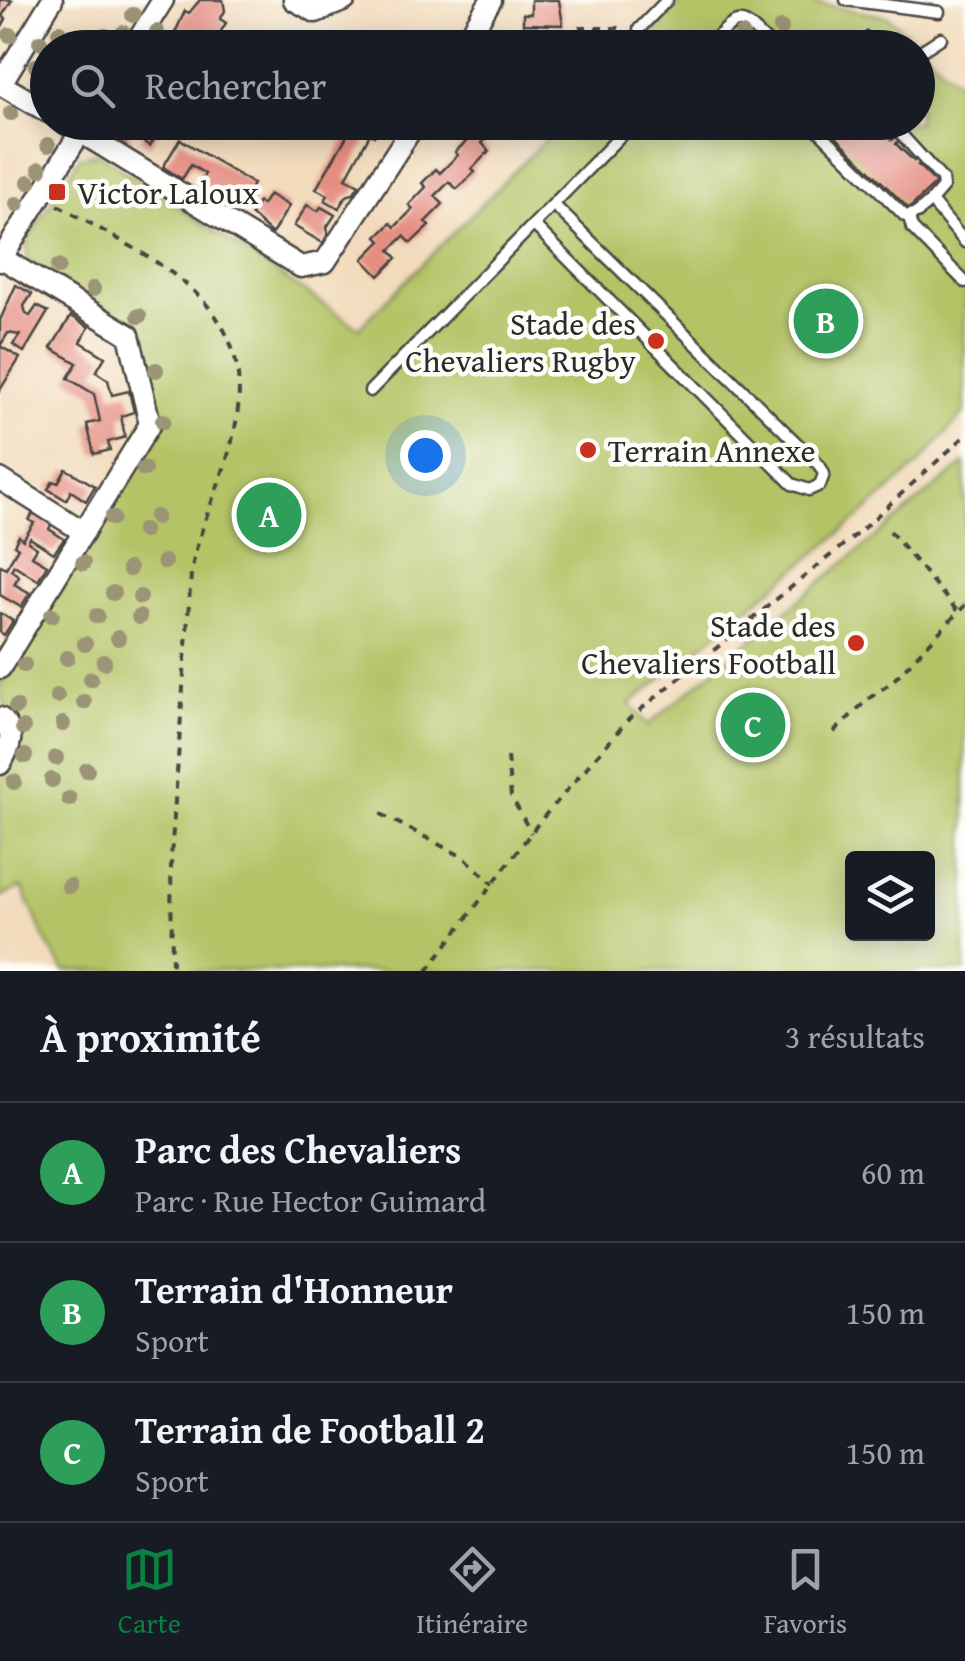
<!DOCTYPE html>
<html lang="fr">
<meta charset="utf-8">
<style>
:root{--surface:#171b24;--page:#242831;--text:#f1f3f6;--muted:#9ea1a6;--line:#363941;--accent:#0b8043}
body{margin:0;font-family:"Gentium Book Plus",serif;background:var(--page);color:var(--text)}
.controls{position:absolute;right:30px;bottom:30px;display:grid;overflow:hidden;border-radius:10px;box-shadow:0 5px 25px #0003}
.controls button{width:90px;height:90px;display:grid;place-items:center;padding:0;border:0;border-bottom:2px solid var(--line);background:var(--surface);color:var(--text);font:50px sans-serif}
.you{position:absolute;left:425px;top:455px;width:35px;height:35px;margin:-25px;border:8px solid #fff;border-radius:50%;background:#1a73e8;box-shadow:0 0 0 15px #1a73e833}
.badge{display:grid;place-items:center;width:65px;height:65px;border-radius:50%;background:var(--accent);color:#fff;font-size:32px;font-weight:700}
.pin{position:absolute;translate:-50% -50%;border:5px solid #fff;box-shadow:0 2px 10px #0006}
.list{margin:0;padding:0;list-style:none}
h2{display:flex;justify-content:space-between;align-items:center;height:130px;margin:0;padding:0 40px;font-size:42px}
h2 small{font-size:32px;font-weight:400;color:var(--muted)}
.list li{display:grid;grid-template-columns:65px 1fr auto;gap:30px;align-items:center;box-sizing:border-box;height:140px;padding:0 40px;border-top:2px solid var(--line)}
.list b{display:block;font-size:38px;white-space:nowrap}
.list p{margin:0;font-size:32px;white-space:nowrap;color:var(--muted)}
.list em{font-size:32px;font-style:normal;color:var(--muted)}
.icon{flex:none;width:55px;height:55px;fill:none;stroke:currentColor;stroke-width:2;stroke-linecap:round;stroke-linejoin:round}
.map{position:relative;flex:none;width:965px;height:971px;overflow:hidden}
.search{position:absolute;background:var(--surface);box-shadow:0 5px 25px #0003;left:30px;right:30px;top:30px;height:110px;display:flex;align-items:center;gap:25px;box-sizing:border-box;padding:0 35px;border-radius:55px;color:var(--muted);font-size:38px}
.sheet{height:550px;background:var(--surface)}
nav{display:flex;justify-content:space-around;align-items:center;box-sizing:border-box;height:140px;border-top:2px solid var(--line);background:var(--surface);font-size:28px;color:var(--muted)}
nav a{display:grid;justify-items:center;gap:5px}
nav .on{color:var(--accent)}
.map>svg:first-child{display:block}
.green{fill:#b3c365;stroke:#6f7748;stroke-width:2.5;fill-rule:evenodd}
.building{fill:#e58d82}
.lines{fill:none;stroke-linecap:round;stroke-linejoin:round}
.lane-casing{stroke:#494541;stroke-width:15}
.street-casing{stroke:#494541;stroke-width:25}
.path{stroke:#494541;stroke-width:4;stroke-dasharray:8 8;stroke-linecap:butt}
.lane{stroke:#fff;stroke-width:10}
.street{stroke:#fff;stroke-width:20}
.tree{fill:#9b9476}
.poi-dot{fill:#c8321e;stroke:#fdfcf7;stroke-width:4}
.labels{text-anchor:middle;dominant-baseline:central;stroke-width:9;stroke-linejoin:round;paint-order:stroke}
.poi-label{font-size:32px;fill:#2b2b2b;stroke:#fdfcf7;text-anchor:start}
</style>
<div class="map">
<svg width="965" height="971" viewBox="0 0 965 971">
<rect width="100%" height="100%" fill="#fdfcf7"/>
<filter id="ink" filterUnits="userSpaceOnUse"><feTurbulence type="fractalNoise" baseFrequency=".01" numOctaves="2"/><feDisplacementMap in="SourceGraphic" scale="20" xChannelSelector="R" yChannelSelector="G"/><feConvolveMatrix kernelMatrix="1 2 1 2 8 2 1 2 1" color-interpolation-filters="sRGB"/></filter>
<filter id="wash" filterUnits="userSpaceOnUse"><feTurbulence type="fractalNoise" baseFrequency=".0048" numOctaves="4" result="noise"/><feDisplacementMap in="SourceGraphic" scale="40" xChannelSelector="R" yChannelSelector="G"/><feGaussianBlur stdDeviation="2.25" result="paint"/><feColorMatrix in="noise" values="0 0 0 0 0 0 0 0 0 0 0 0 0 0 0 0 0 1.4 0 .05"/><feComposite in="paint" operator="in"/></filter>
<g filter="url(#wash)">
<rect width="100%" height="100%" fill="#f2dbbc"/>
<!-- green -->
<path class="green" d="M684,0H799L889,17L965,89V412L919,464L855,521L630,704L648,725L965,463V971H65L47,944L22,887L0,897C0,868 0,814 0,787C3,771 18,762 18,744C17,721 0,707 0,685L158,424L135,330L28,261L26,241L80,157L98,153L359,328L562,123L918,122V48L637,47ZM852,858H928V934H852Z"/>
<g id="blocks">
<!-- building -->
<g class="building">
<path d="M0,0H12L2,16L6,19L0,30Z"/>
<path d="M200,0H223L225,11L220,19L226,23L211,48H168L185,11L189,13Z"/>
<path d="M531,0H559L563,25L523,24V14H531Z"/>
<path d="M867,31L884,48H851Z"/>
<path d="M272,34L293,48H264Z"/>
<path d="M117,122H165L150,146L140,140L146,129L142,127L134,129L126,142L111,132Z"/>
<path d="M355,122H382L374,136L370,134L346,178L359,185L353,194L346,196L339,208L325,200L328,195L316,189Z"/>
<path d="M476,122H518L503,137L496,129L482,143L489,151L472,169L475,172L457,189L449,182L435,196L443,204L425,222L429,226L411,243L404,236L390,250L397,258L379,276L363,259L381,241L377,237L391,223L395,227L413,209L409,205L426,187L422,183L436,169L440,173L458,155L455,152L473,135L469,130Z"/>
<path d="M843,122H875L892,140L896,137L899,140L896,144L914,161L917,158L921,162L918,165L936,183L909,209L832,133Z"/>
<path d="M180,139L253,184L247,195L251,198L242,211L197,188L205,174L191,165L182,179L163,167Z"/>
<path d="M269,194L289,206L272,234L251,215L258,202L262,205Z"/>
<path d="M307,205L318,211L321,207L335,215L327,227L328,234L323,243L294,226Z"/>
<path d="M16,285L32,294L24,306L26,314L30,316L37,306L48,312L24,352L13,345L20,335L8,333L0,346L20,358L0,390V320Z"/>
<path d="M71,316L89,327L81,342L105,357L96,372L108,380L112,395L129,391L134,412L121,416L125,437L108,442L110,450L94,454L87,424L100,421L94,394L68,378L77,363L51,348Z"/>
<path d="M66,469L95,486L86,501L71,491L66,500L48,489L53,481L58,483Z"/>
<path d="M35,510L53,521L49,529L64,539L54,553L30,538L28,542L37,548L32,556L47,565L38,580L14,565L11,570L19,576L14,584L30,593L21,607L0,595V567L1,565L6,568L18,548L14,545L19,536L23,540L34,523L29,520Z"/>
<path d="M0,613L13,621L4,635L0,632Z"/>
</g>
</g>
</g>
<g filter="url(#ink)">
<use href="#blocks" fill-opacity="0" stroke="#494541" stroke-width="2.5"/>
<g class="lines">
<defs>
<g id="lane">
<path d="M846,0L939,12"/>
<path d="M639,29L667,0"/>
<path d="M719,35L732,48"/>
<path d="M707,48C741,12 739,14 773,48"/>
<path d="M918,53L941,38"/>
<path d="M810,122L905,216L917,213L931,201"/>
<path d="M890,122L942,179L943,187L931,201L965,242"/>
<path d="M909,217L912,228L965,282"/>
<path d="M534,225L792,484L809,490L820,485L824,474L820,466L554,205"/>
<path d="M370,391L634,122"/>
</g>
<g id="street">
<path d="M294,0L316,12L345,0"/>
<path d="M133,48L163,0"/>
<path d="M462,48L491,0"/>
<path d="M0,85L52,0"/>
<path d="M2,85L48,112"/>
<path d="M64,122L301,267L325,262L416,122"/>
<path d="M0,257L129,335L150,424L0,668"/>
<path d="M0,261L86,123"/>
<path d="M0,479L84,532"/>
<path d="M0,718C17,732 10,748 0,764"/>
</g>
</defs>
<!-- lane casing -->
<use href="#lane" class="lane-casing"/>
<!-- street casing -->
<use href="#street" class="street-casing"/>
<!-- path -->
<g class="path">
<path d="M579,28H624"/>
<path d="M58,205C156,263 268,302 232,441C221,486 198,527 191,574L171,858L172,971"/>
<path d="M890,531L958,612"/>
<path d="M834,732L868,699L892,682L965,605"/>
<path d="M507,757L511,796L531,833"/>
<path d="M381,814L465,858L493,884"/>
<path d="M427,971L540,821L629,719L858,533L965,436"/>
</g>
<!-- lane -->
<use href="#lane" class="lane"/>
<!-- street -->
<use href="#street" class="street"/>
</g>
<!-- trees -->
<g class="tree">
<circle cx="133" cy="15" r="8"/>
<circle cx="781" cy="28" r="8"/>
<circle cx="59" cy="32" r="8"/>
<circle cx="157" cy="32" r="8"/>
<circle cx="123" cy="33" r="8"/>
<circle cx="10" cy="35" r="8"/>
<circle cx="742" cy="35" r="8"/>
<circle cx="105" cy="36" r="8"/>
<circle cx="40" cy="42" r="8"/>
<circle cx="36" cy="66" r="8"/>
<circle cx="11" cy="113" r="8"/>
<circle cx="48" cy="145" r="8"/>
<circle cx="40" cy="169" r="8"/>
<circle cx="29" cy="182" r="8"/>
<circle cx="17" cy="204" r="8"/>
<circle cx="58" cy="267" r="8"/>
<circle cx="93" cy="289" r="8"/>
<circle cx="139" cy="316" r="8"/>
<circle cx="156" cy="370" r="8"/>
<circle cx="163" cy="421" r="8"/>
<circle cx="144" cy="469" r="8"/>
<circle cx="156" cy="517" r="8"/>
<circle cx="112" cy="518" r="8"/>
<circle cx="143" cy="531" r="8"/>
<circle cx="164" cy="562" r="8"/>
<circle cx="83" cy="563" r="8"/>
<circle cx="129" cy="569" r="8"/>
<circle cx="113" cy="593" r="8"/>
<circle cx="140" cy="597" r="8"/>
<circle cx="52" cy="615" r="8"/>
<circle cx="97" cy="616" r="8"/>
<circle cx="139" cy="617" r="8"/>
<circle cx="118" cy="638" r="8"/>
<circle cx="85" cy="644" r="8"/>
<circle cx="67" cy="658" r="8"/>
<circle cx="104" cy="662" r="8"/>
<circle cx="24" cy="665" r="8"/>
<circle cx="91" cy="679" r="8"/>
<circle cx="57" cy="696" r="8"/>
<circle cx="84" cy="702" r="8"/>
<circle cx="16" cy="707" r="8"/>
<circle cx="63" cy="724" r="8"/>
<circle cx="23" cy="728" r="8"/>
<circle cx="25" cy="756" r="8"/>
<circle cx="56" cy="758" r="8"/>
<circle cx="87" cy="770" r="8"/>
<circle cx="52" cy="780" r="8"/>
<circle cx="14" cy="782" r="8"/>
<circle cx="69" cy="799" r="8"/>
<circle cx="69" cy="886" r="8"/>
</g>
</g>
<!-- markers -->
<g class="poi-dot">
<rect x="47" y="182" width="20" height="20" rx="5"/>
<circle cx="656" cy="341" r="10"/>
<circle cx="588" cy="450" r="10"/>
<circle cx="856" cy="643" r="10"/>
</g>
<g class="labels">
<!-- poi labels -->
<g class="poi-label">
<text x="77" y="192">Victor Laloux</text>
<text x="636" y="323" text-anchor="end">Stade des<tspan x="636" dy="37">Chevaliers Rugby</tspan></text>
<text x="608" y="450">Terrain Annexe</text>
<text x="836" y="625" text-anchor="end">Stade des<tspan x="836" dy="37">Chevaliers Football</tspan></text>
</g>
</g>
</svg>
<div class="controls">
<button><svg class="icon" aria-label="layers" viewBox="0 0 24 24"><path d="M12 4l9 5-9 5-9-5zM3 14l9 5 9-5"/></svg></button>
</div>
<div class="you"></div>
<div class="pin badge" style="left:269px;top:515px;background:#2e9e5b">A</div>
<div class="pin badge" style="left:826px;top:321px;background:#2e9e5b">B</div>
<div class="pin badge" style="left:753px;top:725px;background:#2e9e5b">C</div>
<div class="search"><svg class="icon" aria-label="search" viewBox="0 0 24 24"><circle cx="10" cy="10" r="6"/><path d="M15 15l6 6"/></svg>Rechercher</div>
</div>
<section class="sheet">
<h2>À proximité<small>3 résultats</small></h2>
<ul class="list">
<li><span class="badge" style="background:#2e9e5b">A</span><div><b>Parc des Chevaliers</b><p>Parc · Rue Hector Guimard</p></div><em>60 m</em></li>
<li><span class="badge" style="background:#2e9e5b">B</span><div><b>Terrain d'Honneur</b><p>Sport</p></div><em>150 m</em></li>
<li><span class="badge" style="background:#2e9e5b">C</span><div><b>Terrain de Football 2</b><p>Sport</p></div><em>150 m</em></li>
</ul>
</section>
<nav>
<a class="on"><svg class="icon" aria-label="map" viewBox="0 0 24 24"><path d="M3 6l6-2 6 2 6-2v14l-6 2-6-2-6 2zM9 4v14M15 6v14"/></svg>Carte</a>
<a><svg class="icon" aria-label="directions" viewBox="0 0 24 24"><path d="M12 3l9 9-9 9-9-9zM9 14v-3h6M13 9l2 2-2 2"/></svg>Itinéraire</a>
<a><svg class="icon" aria-label="saved" viewBox="0 0 24 24"><path d="M7 4h10v16l-5-4-5 4z"/></svg>Favoris</a>
</nav>
